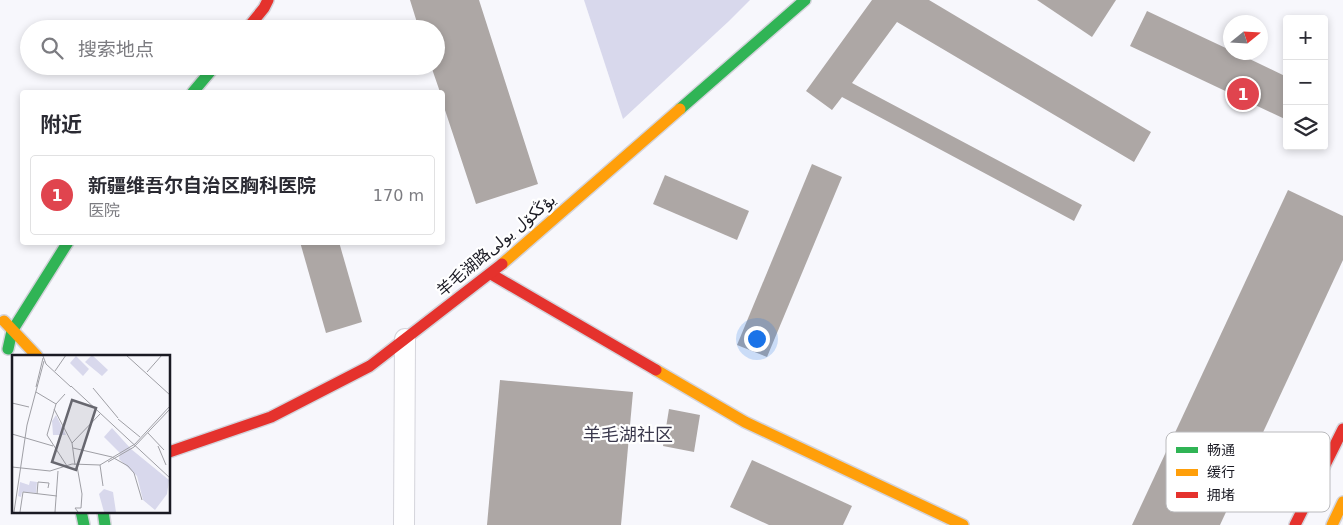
<!DOCTYPE html>
<html lang="zh">
<meta charset="utf-8">
<style>
:root{--surface:#fff;--page:#f7f7f7;--text:#2b2b33;--muted:#7c7c81;--line:#e1e1e2;--accent:#67676f}
body{margin:0;font-family:"DejaVu Sans","Noto Naskh Arabic","Noto Sans SC",sans-serif;background:var(--page);color:var(--text)}
.controls{position:absolute;right:15px;top:15px;display:grid;overflow:hidden;border-radius:5px;box-shadow:0 2px 8px #0003}
.controls button{width:45px;height:45px;display:grid;place-items:center;padding:0;border:0;border-bottom:1px solid var(--line);background:var(--surface);color:var(--text);font:25px sans-serif}
.compass{position:absolute;left:1223px;top:15px;width:45px;height:45px;border-radius:50%;background:var(--surface);box-shadow:0 2px 8px #0003;rotate:72deg}
.you{position:absolute;left:756px;top:338px;width:18px;height:18px;margin:-12px;border:4px solid #fff;border-radius:50%;background:#1a73e8;box-shadow:0 0 0 8px #1a73e833}
.badge{display:grid;place-items:center;width:32px;height:32px;border-radius:50%;background:var(--accent);color:#fff;font-size:16px;font-weight:700}
.pin{position:absolute;translate:-50% -50%;border:2px solid #fff;box-shadow:0 1px 5px #0006}
.list{margin:0;padding:0;list-style:none}
h2{display:flex;justify-content:space-between;align-items:center;height:65px;margin:0;padding:0 20px;font-size:21px}
h2 small{font-size:16px;font-weight:400;color:var(--muted)}
.list li{display:grid;grid-template-columns:32px 1fr auto;gap:15px;align-items:center;box-sizing:border-box;height:80px;margin:0 10px 10px;padding:0 10px;border:1px solid var(--line);border-radius:5px}
.list b{display:block;font-size:19px;white-space:nowrap}
.list p{margin:0;font-size:16px;white-space:nowrap;color:var(--muted)}
.list em{font-size:16px;font-style:normal;color:var(--muted)}
.icon{flex:none;width:28px;height:28px;fill:none;stroke:currentColor;stroke-width:2;stroke-linecap:round;stroke-linejoin:round}
.map{position:relative;flex:none;width:1343px;height:525px;overflow:hidden}
.search{position:absolute;background:var(--surface);box-shadow:0 2px 8px #0003;left:20px;top:20px;width:425px;height:55px;display:flex;align-items:center;gap:12px;box-sizing:border-box;padding:0 18px;border-radius:28px;color:var(--muted);font-size:19px}
.panel{position:absolute;background:var(--surface);box-shadow:0 2px 8px #0003;left:20px;top:90px;width:425px;height:155px;border-radius:5px}
.map>svg:first-child{display:block}
.green{fill:#d8d8ec}
.building{fill:#ada7a5}
.lines{fill:none;stroke-linecap:round;stroke-linejoin:round}
.street-casing{stroke:#d4d4db;stroke-width:22}
.fast-casing{stroke:#d4d4db;stroke-width:14}
.slow-casing{stroke:#d4d4db;stroke-width:14}
.jam-casing{stroke:#d4d4db;stroke-width:14}
.street{stroke:#fefeff;stroke-width:20}
.fast{stroke:#30b455;stroke-width:11}
.slow{stroke:#ff9f0a;stroke-width:11}
.jam{stroke:#e5322d;stroke-width:11}
.labels{text-anchor:middle;dominant-baseline:central;stroke-width:4.5;stroke-linejoin:round;paint-order:stroke}
.street-label{font-size:16px;fill:#1a1a23;stroke:#fff}
.neighbourhood-label{font-size:18px;fill:#3a384c;stroke:#fff}
.inset-road{fill:none;stroke:#9f9fa5;stroke-width:1}
.view{fill:#67676f;fill-opacity:0.15;stroke:#67676f;stroke-width:2.5}
.inset-edge{fill:none;stroke:#1a1a23;stroke-width:2.5}
.key{fill:#fff;stroke:#bababd;stroke-width:1}
.key-label{font-size:14px;fill:#1a1a23}
</style>
<div class="map">
<svg width="1343" height="525" viewBox="0 0 1343 525">
<rect width="100%" height="100%" fill="#f7f7fc"/>
<!-- green -->
<path class="green" d="M584,0H750L729,21L623,119Z"/>
<!-- building -->
<g class="building">
<path d="M410,0H479L538,184L476,204L442,101V92H440L431,66H436V29H419Z"/>
<path d="M872,0H929L1151,132L1134,162L897,22L852,83L1082,205L1074,221L842,97L832,110L806,91Z"/>
<path d="M1037,0H1116L1092,37Z"/>
<path d="M1147,11L1230,50V52H1235L1287,77V120L1130,46Z"/>
<path d="M812,164L842,177L767,357L737,345Z"/>
<path d="M665,175L749,211L737,240L653,204Z"/>
<path d="M1288,190L1343,216V260L1220,525H1132Z"/>
<path d="M300,242H339L362,322L326,333Z"/>
<path d="M500,380L633,392L621,525H487Z"/>
<path d="M669,409L700,415L694,452L663,446Z"/>
<path d="M752,460L852,506L843,525H769L730,507Z"/>
</g>
<g class="lines">
<defs>
<path id="street" d="M404,525L405,339"/>
<g id="fast">
<path d="M193,92L215,66"/>
<path d="M680,109L805,0"/>
<path d="M8,349L12,331L68,242"/>
<path d="M81,511L84,525"/>
<path d="M103,511L105,525"/>
</g>
<g id="slow">
<path d="M502,264L680,109"/>
<path d="M4,321L37,356"/>
<path d="M656,370L745,422L963,525"/>
<path d="M1332,525L1343,502"/>
</g>
<g id="jam">
<path d="M247,29L264,8L268,0"/>
<path d="M491,274L656,370"/>
<path d="M169,452L271,417L370,366L502,264"/>
<path d="M1295,525L1343,429"/>
</g>
</defs>
<!-- street casing -->
<use href="#street" class="street-casing"/>
<!-- fast casing -->
<use href="#fast" class="fast-casing"/>
<!-- slow casing -->
<use href="#slow" class="slow-casing"/>
<!-- jam casing -->
<use href="#jam" class="jam-casing"/>
<!-- street -->
<use href="#street" class="street"/>
<!-- fast -->
<use href="#fast" class="fast"/>
<!-- slow -->
<use href="#slow" class="slow"/>
<!-- jam -->
<use href="#jam" class="jam"/>
</g>
<g class="labels">
<!-- street labels -->
<g class="street-label">
<text transform="translate(496 245) rotate(-40)">羊毛湖路يۇڭكۆل يولى</text>
</g>
<!-- neighbourhood labels -->
<g class="neighbourhood-label">
<text x="628" y="434">羊毛湖社区</text>
</g>
</g>
<!-- overview -->
<g transform="translate(12 355)">
<rect width="158" height="158" fill="#f7f7fc"/>
<path d="M80,0L96,15L90,21L73,7ZM64,1L77,14L71,21L58,8ZM44,60L54,80H41L40,66ZM100,73L119,94L157,125L155,139L143,155L131,145L125,121L107,104L108,98L92,82ZM18,126L25,127L24,138L10,137L9,142L6,141L8,127L17,130ZM92,134L101,137L104,157H92L87,139Z" fill="#d8d8ec"/>
<path class="inset-road" d="M114,0L158,40M31,1L34,9L59,32M43,16L54,0M135,17L150,0M59,31L158,123M24,32L31,3M81,33L106,63M24,37L44,49M53,39L44,49L35,80L55,111M0,48L17,52M42,54L60,88L63,110M106,64L128,82M136,78L152,95M0,79L41,91M60,88L88,59M146,91L154,110M61,93L100,102L116,111L122,118L130,145M96,107L122,92L158,54M88,110L91,131M65,111L70,139L69,153H63L66,157M0,112L38,116L60,109L88,110L123,89L158,51M25,139L26,127L37,128L36,133M2,157L15,70L32,6M8,157L11,137L45,141M43,157L46,116"/>
<path class="view" d="M60,45L84,53L64,115L40,107Z"/>
<rect width="158" height="158" class="inset-edge"/>
</g>
<!-- legend -->
<rect x="1166" y="432" width="164" height="80" rx="8" class="key"/>
<rect x="1176" y="447" width="22" height="6" fill="#30b455"/>
<rect x="1176" y="469" width="22" height="7" fill="#ff9f0a"/>
<rect x="1176" y="492" width="22" height="6" fill="#e5322d"/>
<g class="key-label">
<text x="1207" y="455">畅通</text>
<text x="1207" y="477">缓行</text>
<text x="1207" y="500">拥堵</text>
</g>
</svg>
<div class="controls">
<button>+</button>
<button>−</button>
<button><svg class="icon" aria-label="layers" viewBox="0 0 24 24"><path d="M12 4l9 5-9 5-9-5zM3 14l9 5 9-5"/></svg></button>
</div>
<svg class="compass" viewBox="-18 -18 36 36"><path d="M0-13l5 13h-10z" fill="#e53935"/><path d="M0 13l5-13h-10z" fill="#7c7c81"/></svg>
<div class="you"></div>
<div class="pin badge" style="left:1243px;top:94px;background:#e0444e">1</div>
<div class="search"><svg class="icon" aria-label="search" viewBox="0 0 24 24"><circle cx="10" cy="10" r="6"/><path d="M15 15l6 6"/></svg>搜索地点</div>
<section class="panel">
<h2>附近<small></small></h2>
<ul class="list">
<li><span class="badge" style="background:#e0444e">1</span><div><b>新疆维吾尔自治区胸科医院</b><p>医院</p></div><em>170 m</em></li>
</ul>
</section>
</div>
